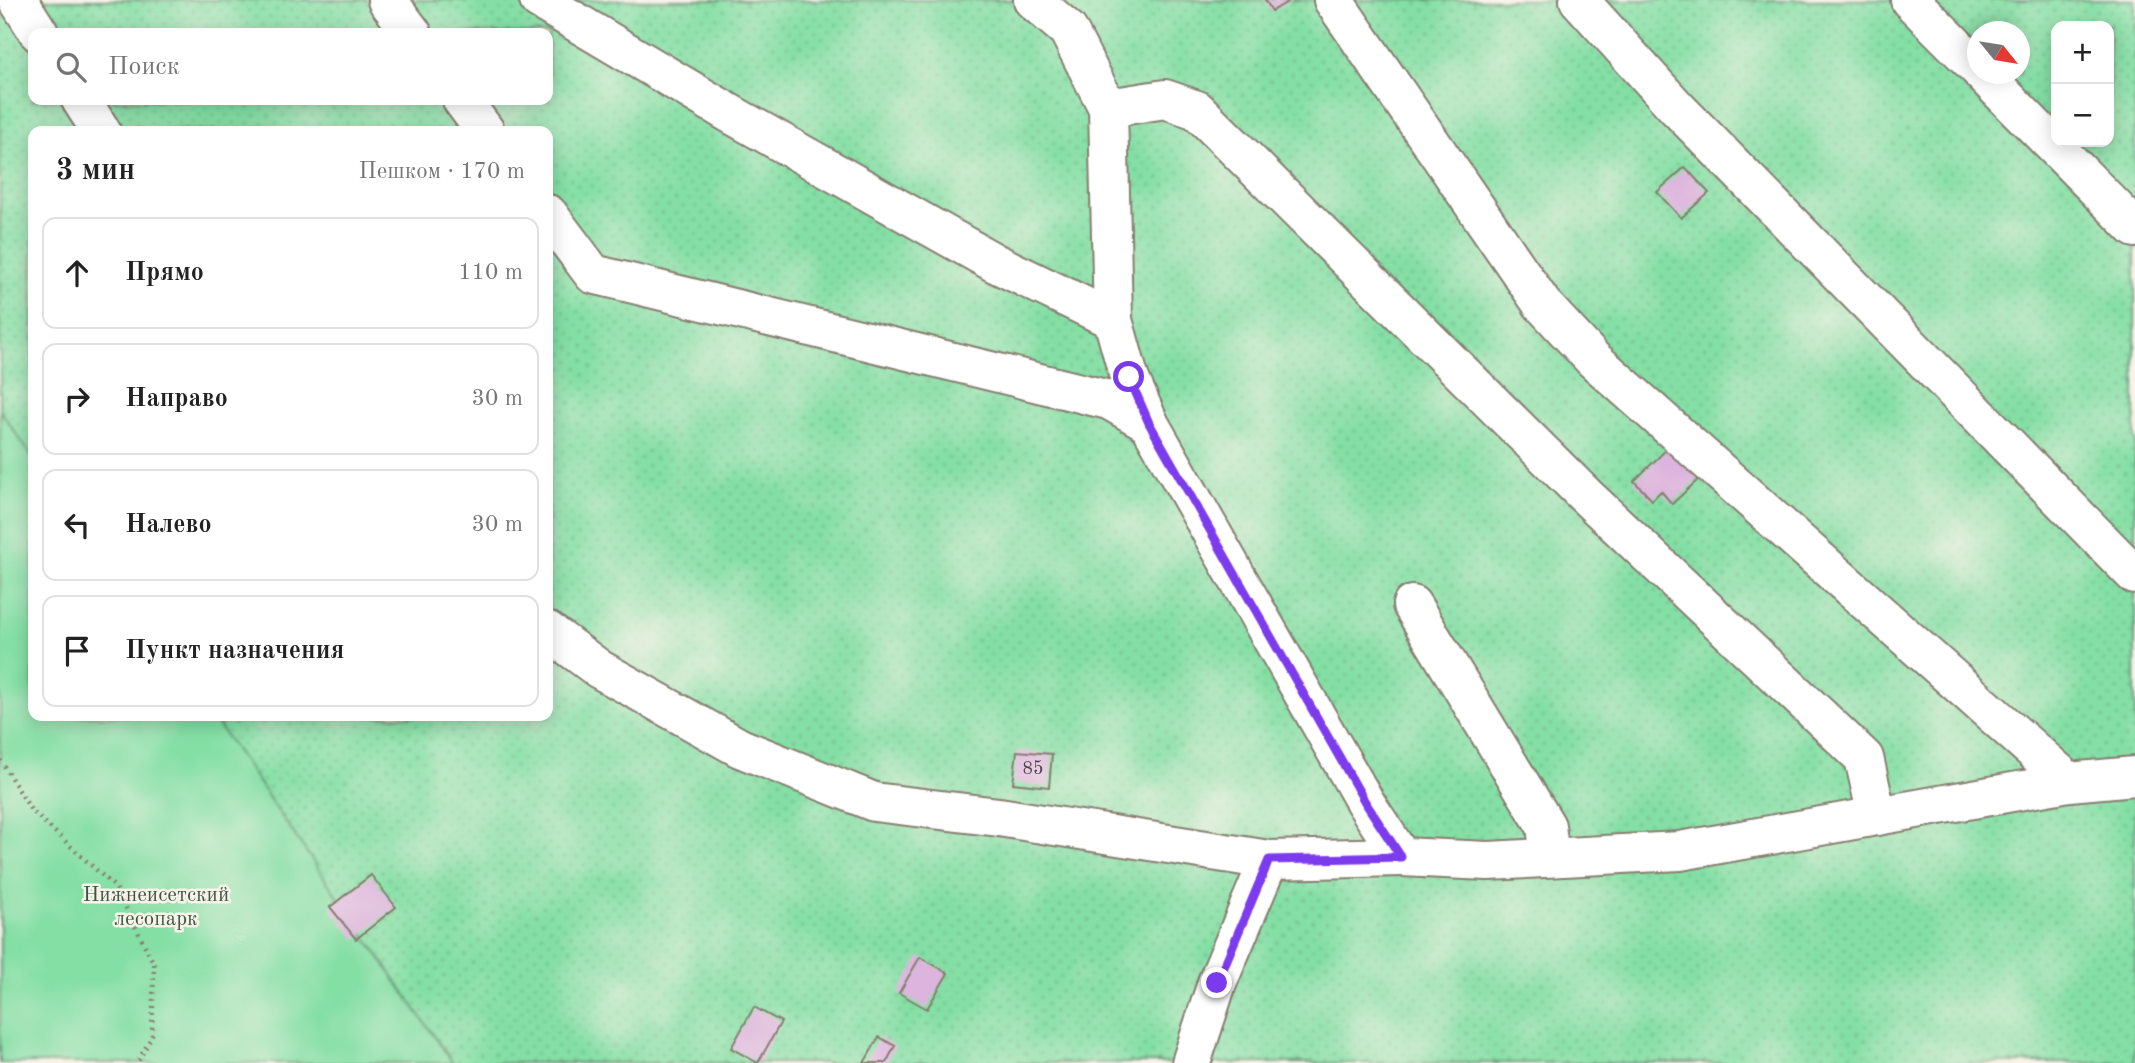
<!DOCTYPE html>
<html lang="ru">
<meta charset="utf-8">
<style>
:root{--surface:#fff;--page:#f2f2f2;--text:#222;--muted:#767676;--line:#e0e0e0}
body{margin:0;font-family:"Old Standard TT",serif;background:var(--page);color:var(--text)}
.controls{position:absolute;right:21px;top:21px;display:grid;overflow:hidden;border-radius:14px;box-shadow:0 4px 18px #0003}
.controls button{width:63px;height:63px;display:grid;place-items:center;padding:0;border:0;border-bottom:2px solid var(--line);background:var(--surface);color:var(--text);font:35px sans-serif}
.compass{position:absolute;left:1967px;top:21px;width:63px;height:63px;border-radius:50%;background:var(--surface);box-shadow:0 4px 18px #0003;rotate:120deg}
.stop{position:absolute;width:21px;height:21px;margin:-16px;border:5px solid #7c3aed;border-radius:50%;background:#fff}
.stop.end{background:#7c3aed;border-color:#fff;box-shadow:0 2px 7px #0008}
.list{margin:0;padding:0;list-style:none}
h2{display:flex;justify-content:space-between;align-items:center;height:91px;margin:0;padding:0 28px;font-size:30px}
h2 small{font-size:23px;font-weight:400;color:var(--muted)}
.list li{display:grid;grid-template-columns:46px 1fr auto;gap:21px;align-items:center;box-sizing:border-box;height:112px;margin:0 14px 14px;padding:0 14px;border:2px solid var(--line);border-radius:14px}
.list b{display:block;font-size:26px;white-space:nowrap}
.list em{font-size:23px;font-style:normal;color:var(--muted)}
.icon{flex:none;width:38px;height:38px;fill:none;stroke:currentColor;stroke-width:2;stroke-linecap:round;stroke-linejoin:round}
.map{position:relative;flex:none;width:2135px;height:1063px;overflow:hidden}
.search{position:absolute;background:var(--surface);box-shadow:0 4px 18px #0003;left:28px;top:28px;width:525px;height:77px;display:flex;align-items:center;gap:18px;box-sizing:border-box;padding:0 24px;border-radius:14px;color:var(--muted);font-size:26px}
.panel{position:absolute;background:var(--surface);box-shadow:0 4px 18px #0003;left:28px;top:126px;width:525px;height:595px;border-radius:14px}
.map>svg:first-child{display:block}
.grass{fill:url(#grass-dots);stroke:#507e60;stroke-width:2;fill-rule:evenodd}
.park{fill:#84dfa5;stroke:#507e60;stroke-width:2}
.building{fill:#ddb4dd}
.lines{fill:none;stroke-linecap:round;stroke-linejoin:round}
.minor-casing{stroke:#867e6f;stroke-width:42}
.path{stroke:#867e6f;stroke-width:4.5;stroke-dasharray:2 5;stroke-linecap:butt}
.minor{stroke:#fff;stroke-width:38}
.route{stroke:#7c3aed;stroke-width:9}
.labels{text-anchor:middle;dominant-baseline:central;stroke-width:5;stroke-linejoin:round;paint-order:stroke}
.number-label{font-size:18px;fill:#4c424c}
.park-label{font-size:21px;fill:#3b5645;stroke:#f7f3e8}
</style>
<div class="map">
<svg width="2135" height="1063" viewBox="0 0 2135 1063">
<defs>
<pattern id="grass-dots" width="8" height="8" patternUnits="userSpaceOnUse" patternTransform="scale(1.75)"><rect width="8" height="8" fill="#84dfa5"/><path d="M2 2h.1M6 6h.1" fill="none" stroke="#71bf8d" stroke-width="1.8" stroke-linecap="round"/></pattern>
</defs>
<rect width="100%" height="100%" fill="#f7f3e8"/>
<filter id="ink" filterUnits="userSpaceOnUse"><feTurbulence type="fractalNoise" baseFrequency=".0143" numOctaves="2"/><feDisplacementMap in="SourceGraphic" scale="14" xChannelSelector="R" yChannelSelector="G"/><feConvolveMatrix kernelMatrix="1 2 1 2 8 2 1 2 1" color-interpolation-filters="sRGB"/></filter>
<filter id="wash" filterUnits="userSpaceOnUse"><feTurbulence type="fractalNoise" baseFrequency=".00686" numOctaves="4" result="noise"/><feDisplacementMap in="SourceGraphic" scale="28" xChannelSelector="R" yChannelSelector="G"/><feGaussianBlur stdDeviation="1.57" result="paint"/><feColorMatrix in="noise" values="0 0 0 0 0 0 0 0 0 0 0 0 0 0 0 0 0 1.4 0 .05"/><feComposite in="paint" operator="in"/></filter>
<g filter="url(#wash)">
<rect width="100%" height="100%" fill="#efe0c2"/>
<!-- grass -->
<path class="grass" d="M0,0H2135V1063H423L141,716H548V131H33V568L0,522ZM2056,26H2109V142H2056ZM1978,32H2020V74H1978ZM33,33H548V100H33Z"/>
<!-- park -->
<path class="park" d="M0,410L33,458V716H212L453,1063H0Z"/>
<g id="blocks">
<!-- building -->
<g class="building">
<path d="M1265,0H1291L1272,11Z"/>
<path d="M1685,167L1709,193L1681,218L1657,192Z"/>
<path d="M1670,446L1700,478L1672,504L1661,491L1652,500L1634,481Z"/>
<path d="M1017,751L1052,754L1049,787L1013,783Z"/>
<path d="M371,875L396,907L356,939L330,907Z"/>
<path d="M920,957L948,973L927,1009L899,993Z"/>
<path d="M754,1007L781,1022L758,1063L731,1048Z"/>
<path d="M879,1037L895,1046L886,1063H864Z"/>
</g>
</g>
</g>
<g filter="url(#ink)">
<use href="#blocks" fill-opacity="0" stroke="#867e6f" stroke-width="2"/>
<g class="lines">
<defs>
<g id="minor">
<path d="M18,0L39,33"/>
<path d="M387,0L412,33"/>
<path d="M539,0L729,113L995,263L1113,320"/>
<path d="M1033,0L1068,30L1108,108L1113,320L1129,377L1149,423L1365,802L1401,857L1488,861L1680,851L2069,782L2135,776"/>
<path d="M1333,0L1542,304L1593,359L2069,782"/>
<path d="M1579,0L1676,107L2135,575"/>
<path d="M1910,0L1978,68"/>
<path d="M1983,74L2135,228"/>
<path d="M81,100L101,131"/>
<path d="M462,100L485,131"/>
<path d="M1108,108L1165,99L1197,110L1586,496L1864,758L1877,816"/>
<path d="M548,214L593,274L1109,400L1149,423"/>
<path d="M1412,605L1546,826L1550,857"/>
<path d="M548,631L599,669L740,748L874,802L999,817L1269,860L1401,857"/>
<path d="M1191,1063L1217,983L1269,860"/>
</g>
</defs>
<!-- minor casing -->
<use href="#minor" class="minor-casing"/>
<!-- path -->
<path class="path" d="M0,760L31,810L116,888L154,964L152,1036L137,1063"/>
<!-- minor -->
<use href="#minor" class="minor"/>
</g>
</g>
<g class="lines" filter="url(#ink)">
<!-- route -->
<path class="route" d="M1129,377L1149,423L1365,802L1401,857L1269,860L1217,983"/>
</g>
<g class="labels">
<!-- number labels -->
<g class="number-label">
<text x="1033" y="769">85</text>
</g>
<!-- park labels -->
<g class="park-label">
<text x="156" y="895">Нижнеисетский<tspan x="156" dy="24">лесопарк</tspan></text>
</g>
</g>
</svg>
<div class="controls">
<button>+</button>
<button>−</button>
</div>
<svg class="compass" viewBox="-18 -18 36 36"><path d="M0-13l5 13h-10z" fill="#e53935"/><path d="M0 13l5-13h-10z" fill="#767676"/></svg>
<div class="stop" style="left:1129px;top:377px"></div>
<div class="stop end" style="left:1217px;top:983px"></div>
<div class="search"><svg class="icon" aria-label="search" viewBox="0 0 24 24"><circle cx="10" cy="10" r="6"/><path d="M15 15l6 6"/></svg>Поиск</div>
<section class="panel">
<h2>3 мин<small>Пешком · 170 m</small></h2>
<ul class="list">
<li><svg class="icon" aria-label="ahead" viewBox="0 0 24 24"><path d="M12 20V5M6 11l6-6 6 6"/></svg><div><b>Прямо</b></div><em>110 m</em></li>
<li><svg class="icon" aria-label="right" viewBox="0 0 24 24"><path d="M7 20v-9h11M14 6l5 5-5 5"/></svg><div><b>Направо</b></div><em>30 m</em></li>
<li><svg class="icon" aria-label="left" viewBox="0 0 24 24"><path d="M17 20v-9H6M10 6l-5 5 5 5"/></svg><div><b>Налево</b></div><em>30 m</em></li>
<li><svg class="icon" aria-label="arrive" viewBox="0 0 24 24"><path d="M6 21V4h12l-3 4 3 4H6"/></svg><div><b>Пункт назначения</b></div></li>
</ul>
</section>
</div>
